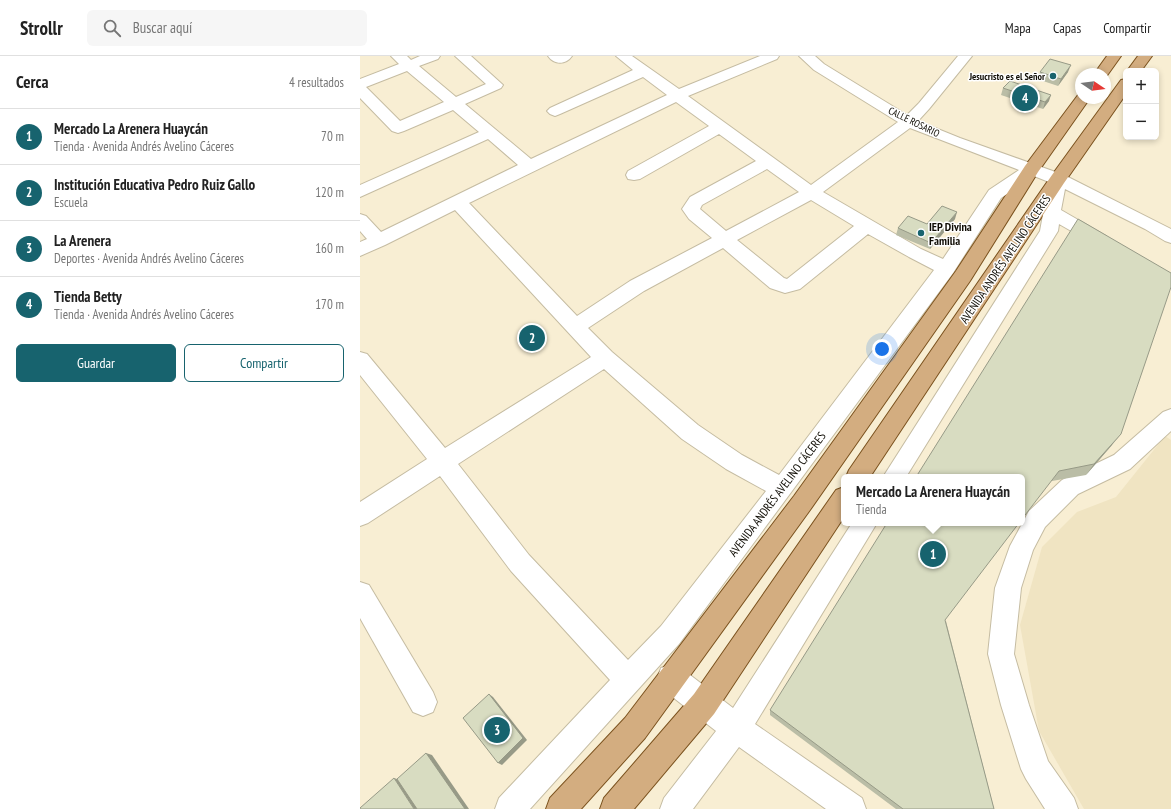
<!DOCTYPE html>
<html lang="es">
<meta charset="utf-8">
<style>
:root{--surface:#fff;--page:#f6f6f6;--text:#222;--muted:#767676;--line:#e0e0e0;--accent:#17636e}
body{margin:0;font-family:"PT Sans Narrow",sans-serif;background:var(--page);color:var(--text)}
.controls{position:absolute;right:12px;top:12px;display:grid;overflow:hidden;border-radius:6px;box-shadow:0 2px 6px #0003}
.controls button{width:36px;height:36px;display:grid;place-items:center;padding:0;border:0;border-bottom:1px solid var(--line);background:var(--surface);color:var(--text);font:20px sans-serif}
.compass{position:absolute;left:715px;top:12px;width:36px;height:36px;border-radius:50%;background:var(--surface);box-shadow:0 2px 6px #0003;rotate:103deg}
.you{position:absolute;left:522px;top:293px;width:14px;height:14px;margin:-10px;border:3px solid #fff;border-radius:50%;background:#1a73e8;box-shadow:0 0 0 6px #1a73e833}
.badge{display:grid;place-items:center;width:26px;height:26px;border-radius:50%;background:var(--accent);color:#fff;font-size:13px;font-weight:700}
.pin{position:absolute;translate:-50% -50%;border:2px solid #fff;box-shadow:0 1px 4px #0006}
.popup{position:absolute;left:481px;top:418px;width:184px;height:52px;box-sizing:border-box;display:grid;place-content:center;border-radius:6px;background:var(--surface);filter:drop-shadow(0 1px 3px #0005);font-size:13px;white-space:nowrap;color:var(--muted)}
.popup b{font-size:15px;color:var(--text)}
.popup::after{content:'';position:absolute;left:50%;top:100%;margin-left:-8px;border:8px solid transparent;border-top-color:var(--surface)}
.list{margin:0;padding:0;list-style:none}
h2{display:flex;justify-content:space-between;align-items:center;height:52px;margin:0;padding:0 16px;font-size:17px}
h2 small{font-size:13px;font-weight:400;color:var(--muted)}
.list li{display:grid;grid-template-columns:26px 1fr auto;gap:12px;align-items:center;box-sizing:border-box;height:56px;padding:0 16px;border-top:1px solid var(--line)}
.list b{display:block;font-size:15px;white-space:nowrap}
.list p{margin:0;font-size:13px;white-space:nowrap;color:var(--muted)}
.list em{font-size:13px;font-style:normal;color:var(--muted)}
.actions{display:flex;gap:8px;padding:12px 16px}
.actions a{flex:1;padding:9px 0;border:1px solid var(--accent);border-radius:6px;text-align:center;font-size:14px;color:var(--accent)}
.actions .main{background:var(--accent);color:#fff}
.icon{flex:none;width:22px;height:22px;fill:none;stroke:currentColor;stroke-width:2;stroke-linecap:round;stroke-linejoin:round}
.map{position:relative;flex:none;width:811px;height:753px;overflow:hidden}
header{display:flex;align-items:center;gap:24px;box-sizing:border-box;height:56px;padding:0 20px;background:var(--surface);border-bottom:1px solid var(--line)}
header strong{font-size:19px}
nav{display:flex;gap:22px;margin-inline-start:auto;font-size:14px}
.search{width:280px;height:36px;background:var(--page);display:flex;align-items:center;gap:10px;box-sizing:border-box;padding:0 14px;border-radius:6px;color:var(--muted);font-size:15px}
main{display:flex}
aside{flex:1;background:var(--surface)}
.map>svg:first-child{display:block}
.built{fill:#f0e4c2}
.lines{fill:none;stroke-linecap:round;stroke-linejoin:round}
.minor-casing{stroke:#c5bca2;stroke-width:2}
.major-casing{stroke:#7b521e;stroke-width:2}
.minor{fill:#fff;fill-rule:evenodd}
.major{fill:#d3ad80;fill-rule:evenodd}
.wall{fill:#babda6}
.shaded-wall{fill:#979a87}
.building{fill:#d8dcc1;stroke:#979a87}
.poi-dot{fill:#17636e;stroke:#fff;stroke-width:1.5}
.labels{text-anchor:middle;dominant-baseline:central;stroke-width:3;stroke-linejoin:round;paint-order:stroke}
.far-poi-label{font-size:10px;font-weight:bold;fill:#100d05;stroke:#fff;text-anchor:end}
.far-street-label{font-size:10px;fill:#100d05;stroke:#fff}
.poi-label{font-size:12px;font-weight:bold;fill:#100d05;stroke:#fff;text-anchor:start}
.street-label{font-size:12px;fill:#100d05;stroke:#fff}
</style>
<header>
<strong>Strollr</strong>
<div class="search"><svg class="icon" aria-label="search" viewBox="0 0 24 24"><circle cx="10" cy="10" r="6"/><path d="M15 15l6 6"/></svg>Buscar aquí</div>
<nav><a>Mapa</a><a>Capas</a><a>Compartir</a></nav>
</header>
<main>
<aside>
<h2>Cerca<small>4 resultados</small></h2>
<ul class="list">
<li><span class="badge">1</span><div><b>Mercado La Arenera Huaycán</b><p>Tienda · Avenida Andrés Avelino Cáceres</p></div><em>70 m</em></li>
<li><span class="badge">2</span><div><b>Institución Educativa Pedro Ruiz Gallo</b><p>Escuela</p></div><em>120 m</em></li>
<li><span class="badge">3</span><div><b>La Arenera</b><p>Deportes · Avenida Andrés Avelino Cáceres</p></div><em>160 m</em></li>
<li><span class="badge">4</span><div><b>Tienda Betty</b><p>Tienda · Avenida Andrés Avelino Cáceres</p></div><em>170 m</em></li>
</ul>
<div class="actions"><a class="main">Guardar</a><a>Compartir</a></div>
</aside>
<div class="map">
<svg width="811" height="753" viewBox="0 0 811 753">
<rect width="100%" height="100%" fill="#f8eed3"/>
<!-- built -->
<path class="built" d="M805,380L811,384V753H724L679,675L660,569L682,491L717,456L756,441Z"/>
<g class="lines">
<defs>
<g id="minor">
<path d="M31,0H47L51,4L60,0H80L78,3L59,10L96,41L126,28L95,0H111L143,29L141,32L105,48L171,103L307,39L283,21L200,58L195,60L190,58L187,55L190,52L273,14L256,0H272L319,33L400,0H419L417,3L328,40L451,129L538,66L454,14L439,0H455L464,8L547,59L559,47L598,0H612L569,53L558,65L600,82L704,119L811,173V187L805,185L785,173L705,133L701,154L746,180L749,184L746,188L740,190L734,188L699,168L698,175L546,421H523L680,175L689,126L674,120L641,142L593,217L319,588L170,753H135L139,742L250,624L151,515L80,420L8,467L0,470V446L67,403L0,319V296L7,298L85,392L231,301L95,154L25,189L0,200V186L7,183L0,175V158L6,160L21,176L158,109L128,83L0,141V129L119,76L93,54L44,75L38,77L32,75L0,42V23L39,8ZM47,15L84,46L40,65L6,31ZM316,46L349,70L268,115L266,119L268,123L274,124L280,123L359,78L396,105L330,141L322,153L329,163L352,182L270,225L217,260L109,147ZM550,72L659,114L629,134L583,203L561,193L463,136ZM407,113L439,136L366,175L340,153L342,149ZM451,144L494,170L427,223L424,222L377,184ZM508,178L549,201L574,214L419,419L382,399L338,369L252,296L228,272L284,235L363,192L410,232L425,237L440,233ZM244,313L322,383L366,413L406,435L301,570L268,604L169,499L98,408Z"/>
<path d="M188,0H212C206,9 194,9 188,0Z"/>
<path d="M811,353V375L770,413L718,438L685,471L673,494L661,532L654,598L669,649L688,705L714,742L718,753H685L666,723L661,713L641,649L628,598L635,532L650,490L669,455L702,424L754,399L803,356Z"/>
<path d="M492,467H517L395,668L502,742L506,753H466L379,691L333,753H300L304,742L356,675L301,632L297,622L301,612L311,608L321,612L373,652Z"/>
<path d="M0,526L9,529L73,636L77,646L73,656L63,660L53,656L0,562Z"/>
</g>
<g id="major">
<path d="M747,0H761L746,21L745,18H734Z"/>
<path d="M778,0H792L781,15H767Z"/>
<path d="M766,23V38L704,127L510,421H486L489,414L692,119L761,24Z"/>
<path d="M721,38V42H730L678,116L610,225L450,454L285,682L221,753H186L190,742L265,662L434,440L596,215L665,110L718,39Z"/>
<path d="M484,431V461L354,658L274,753H240L244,742L334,638L476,434Z"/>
</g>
</defs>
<!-- minor casing -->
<use href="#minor" class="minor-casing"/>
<!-- major casing -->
<use href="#major" class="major-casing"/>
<!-- minor -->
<use href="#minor" class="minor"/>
<!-- major -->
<use href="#major" class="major"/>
</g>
<!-- wall -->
<g class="wall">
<path d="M680,16H708L698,30L677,23Z"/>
<path d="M643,32L689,45L683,53L641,39Z"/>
<path d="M595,163L570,193L536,179L538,172L567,168Z"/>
<path d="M752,389L726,419L692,425L662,421Z"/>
<path d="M586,565L634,753H536L410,659V654Z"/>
</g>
<!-- shaded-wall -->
<g class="shaded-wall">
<path d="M711,9L708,16L698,30L701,23Z"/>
<path d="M691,39L689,45L683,53L685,46Z"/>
<path d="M597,156L595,163L570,193L571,187Z"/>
<path d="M761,378L752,389L726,419L734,408Z"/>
<path d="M129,638L133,641L167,684L142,709L138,707Z"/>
<path d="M66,697L72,699L109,753H104Z"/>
<path d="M34,722L43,725L62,753H54Z"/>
</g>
<!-- building -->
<g class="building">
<path d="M690,3L711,9L701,23L680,16Z"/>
<path d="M650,25L691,39L685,46L643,32Z"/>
<path d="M582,150L597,156L571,187L538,172L548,160L567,168Z"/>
<path d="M718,163L811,217V231L761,378L734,408L699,415L662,463V421H556Z"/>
<path d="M527,467H659L585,564L634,753H543L410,654Z"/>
<path d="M129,638L163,682L138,707L103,662Z"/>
<path d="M66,697L105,753H57L37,723Z"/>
<path d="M34,722L54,753H0V752Z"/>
</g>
<!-- markers -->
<g class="poi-dot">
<circle cx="693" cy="20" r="4"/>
<circle cx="561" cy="177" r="4"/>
</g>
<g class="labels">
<!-- far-poi labels -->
<g class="far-poi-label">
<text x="685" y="20">Jesucristo es el Señor</text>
</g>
<!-- far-street labels -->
<g class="far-street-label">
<text transform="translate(554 66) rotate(26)">CALLE ROSARIO</text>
</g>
<!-- poi labels -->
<g class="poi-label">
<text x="569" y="170">IEP Divina<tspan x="569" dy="14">Familia</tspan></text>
</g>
<!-- street labels -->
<g class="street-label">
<text transform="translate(645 203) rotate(-56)">AVENIDA ANDRÉS AVELINO CÁCERES</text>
<text transform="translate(417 438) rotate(-53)">AVENIDA ANDRÉS AVELINO CÁCERES</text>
</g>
</g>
</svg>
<div class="controls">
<button>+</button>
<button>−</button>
</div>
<svg class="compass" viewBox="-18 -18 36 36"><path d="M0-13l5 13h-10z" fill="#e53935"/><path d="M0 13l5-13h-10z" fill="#767676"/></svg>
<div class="you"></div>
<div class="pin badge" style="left:573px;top:498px">1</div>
<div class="popup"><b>Mercado La Arenera Huaycán</b>Tienda</div>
<div class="pin badge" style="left:172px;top:282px">2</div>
<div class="pin badge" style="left:137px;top:674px">3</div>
<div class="pin badge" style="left:665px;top:42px">4</div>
</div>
</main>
